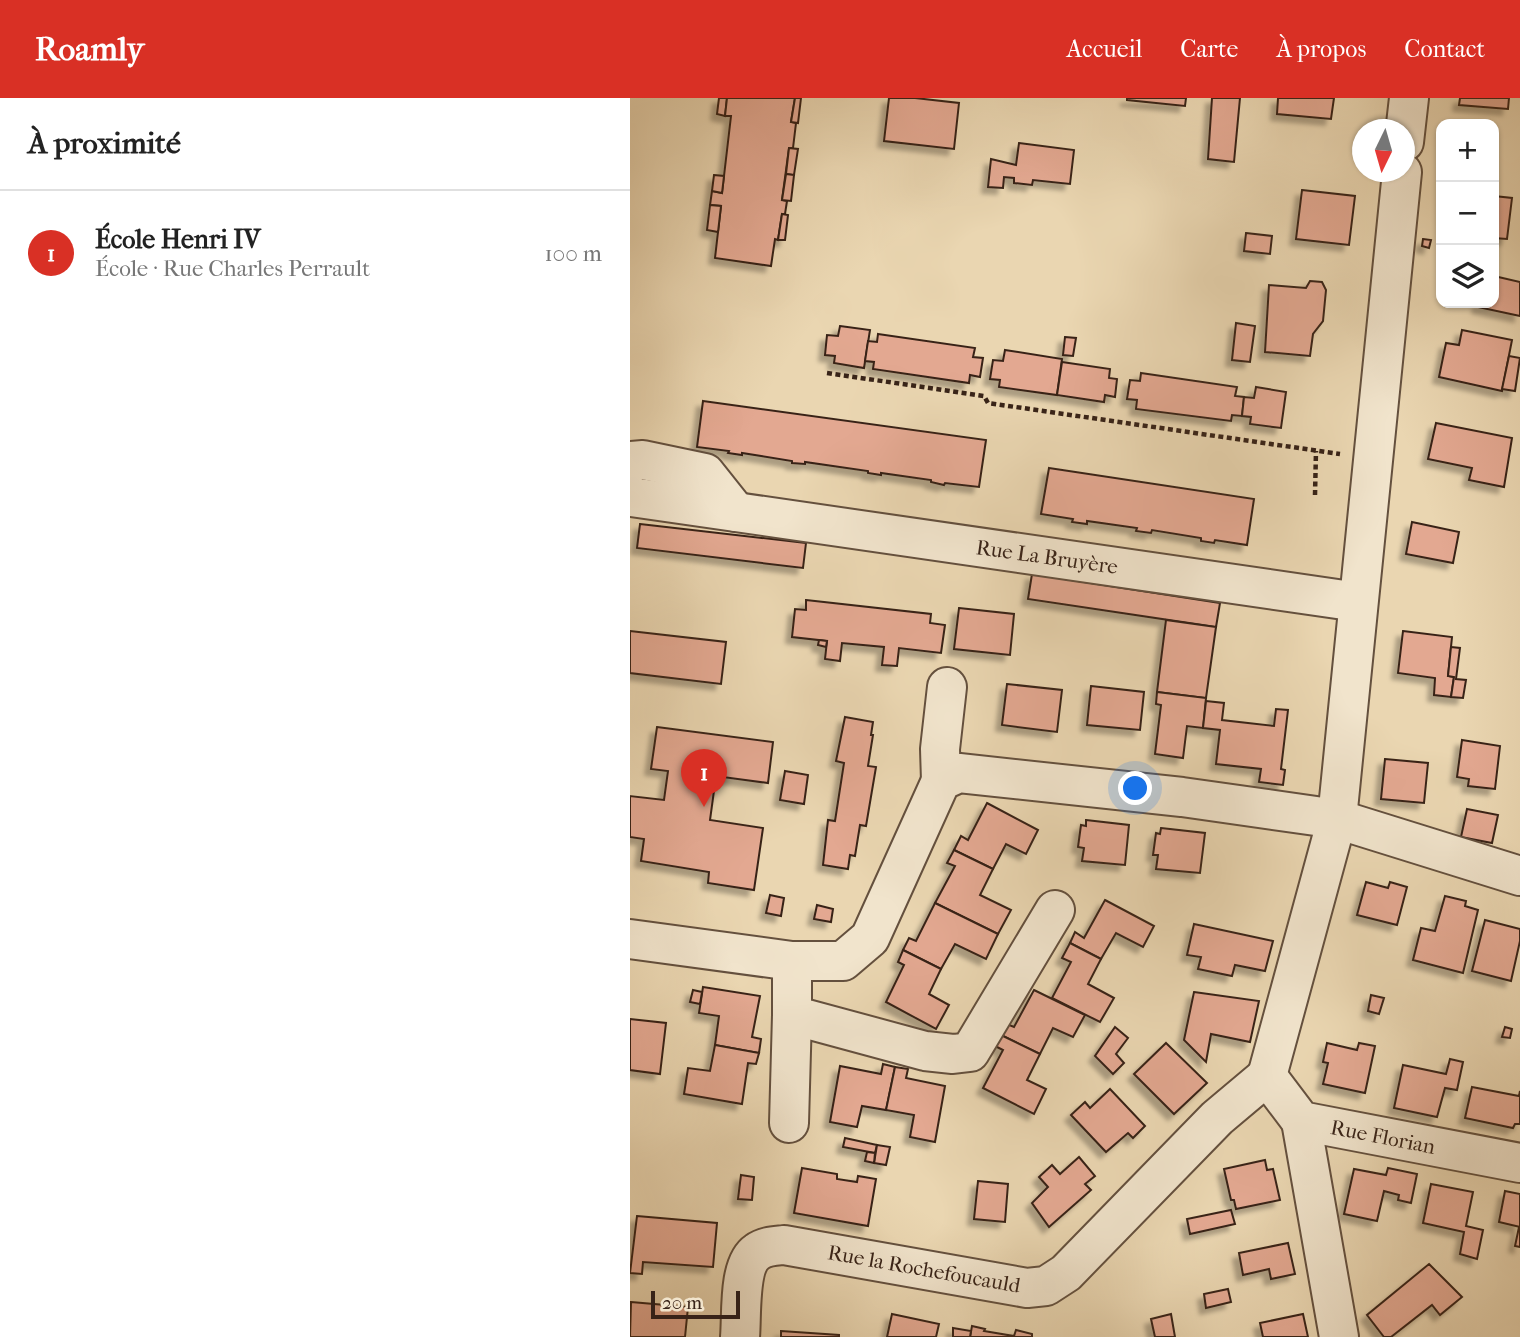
<!DOCTYPE html>
<html lang="fr">
<meta charset="utf-8">
<style>
:root{--surface:#fff;--page:#f6f6f6;--text:#222;--muted:#767676;--line:#e0e0e0;--accent:#d93025}
body{margin:0;font-family:"IM FELL French Canon",serif;background:var(--page);color:var(--text)}
.controls{position:absolute;right:21px;top:21px;display:grid;overflow:hidden;border-radius:14px;box-shadow:0 2px 5px #0004}
.controls button{width:63px;height:63px;display:grid;place-items:center;padding:0;border:0;border-bottom:2px solid var(--line);background:var(--surface);color:var(--text);font:35px sans-serif}
.compass{position:absolute;left:722px;top:21px;width:63px;height:63px;border-radius:50%;background:var(--surface);box-shadow:0 2px 5px #0004;rotate:185deg}
.scale{position:absolute;left:21px;bottom:18px;width:89px;box-sizing:border-box;padding-left:7px;border:4px solid #382318;border-top:0;font-size:19px;line-height:24px;white-space:nowrap;color:#382318;-webkit-text-stroke:5px #f1e4cc;paint-order:stroke}
.you{position:absolute;left:506px;top:691px;width:24px;height:24px;margin:-18px;border:5px solid #fff;border-radius:50%;background:#1a73e8;box-shadow:0 0 0 10px #1a73e833}
.badge{display:grid;place-items:center;width:46px;height:46px;border-radius:50%;background:var(--accent);color:#fff;font-size:23px;font-weight:700}
.pin{position:absolute;translate:-50% -58px;filter:drop-shadow(0 2px 4px #0008)}
.pin::after{content:'';position:absolute;top:37px;width:24px;height:21px;background:inherit;clip-path:polygon(0 0,100% 0,50% 100%)}
.list{margin:0;padding:0;list-style:none}
h2{display:flex;justify-content:space-between;align-items:center;height:91px;margin:0;padding:0 28px;font-size:30px}
h2 small{font-size:23px;font-weight:400;color:var(--muted)}
.list li{display:grid;grid-template-columns:46px 1fr auto;gap:21px;align-items:center;box-sizing:border-box;height:126px;padding:0 28px;border-top:2px solid var(--line)}
.list b{display:block;font-size:26px;white-space:nowrap}
.list p{margin:0;font-size:23px;white-space:nowrap;color:var(--muted)}
.list em{font-size:23px;font-style:normal;color:var(--muted)}
.icon{flex:none;width:38px;height:38px;fill:none;stroke:currentColor;stroke-width:2;stroke-linecap:round;stroke-linejoin:round}
.map{position:relative;flex:none;width:890px;height:1239px;overflow:hidden}
header{display:flex;align-items:center;gap:42px;box-sizing:border-box;height:98px;padding:0 35px;background:var(--accent);color:#fff}
header strong{font-size:33px}
nav{display:flex;gap:38px;margin-inline-start:auto;font-size:24px}
main{display:flex}
aside{flex:1;background:var(--surface)}
.map>svg:first-child{display:block}
.building{fill:#e3a891;stroke:#382318;stroke-width:2;filter:url(#shadow)}
.lines{fill:none;stroke-linecap:round;stroke-linejoin:round}
.minor-casing{stroke:#64503e;stroke-width:42}
.path{stroke:#382318;stroke-width:4.5;stroke-dasharray:5 3.5;stroke-linecap:butt}
.minor{stroke:#f1e4cc;stroke-width:38}
.labels{text-anchor:middle;dominant-baseline:central;stroke-width:5;stroke-linejoin:round;paint-order:stroke}
.street-label{font-size:21px;fill:#382318;stroke:#f1e4cc}
</style>
<header>
<strong>Roamly</strong>
<nav><a>Accueil</a><a>Carte</a><a>À propos</a><a>Contact</a></nav>
</header>
<main>
<aside>
<h2>À proximité<small></small></h2>
<ul class="list">
<li><span class="badge">1</span><div><b>École Henri IV</b><p>École · Rue Charles Perrault</p></div><em>100 m</em></li>
</ul>
</aside>
<div class="map">
<svg width="890" height="1239" viewBox="0 0 890 1239">
<defs>
<filter id="shadow"><feDropShadow dx="-6" dy="6" stdDeviation="2" flood-color="#0004"/></filter>
</defs>
<rect width="100%" height="100%" fill="#ead6b1"/>
<filter id="stains"><feTurbulence type="fractalNoise" baseFrequency=".00286" numOctaves="4"/><feColorMatrix values="0 0 0 0 .2 0 0 0 0 .09 0 0 0 0 .02 0 0 0 .5 -.17"/></filter>
<radialGradient id="worn" r=".72"><stop offset=".6" stop-color="#630" stop-opacity="0"/><stop offset="1" stop-color="#630" stop-opacity=".3"/></radialGradient>
<!-- building -->
<g class="building">
<path d="M89,0H97L95,18L87,16Z"/>
<path d="M97,0H165L161,24L166,25L163,50H159L152,102L157,103L155,116H152L148,142L145,141L141,168L85,160L91,108L80,107L82,93L92,95L101,18H95Z"/>
<path d="M165,0H171L168,25L161,24Z"/>
<path d="M259,0H285L329,5L324,51L254,43Z"/>
<path d="M497,0H556L555,8L497,2Z"/>
<path d="M582,0H610L604,64L578,61Z"/>
<path d="M648,0H704L701,21L647,16Z"/>
<path d="M830,0H879L878,11L829,7Z"/>
<path d="M389,45L444,52L440,86L403,82L402,87L384,85V80L374,79L373,90L358,89L361,61L386,67Z"/>
<path d="M159,50L168,51L164,77L156,76Z"/>
<path d="M156,76L164,77L161,103L152,102Z"/>
<path d="M84,77L94,78L92,95L82,93Z"/>
<path d="M672,92L725,98L719,147L666,141Z"/>
<path d="M864,98L882,100L877,141L864,140Z"/>
<path d="M80,107L91,108L88,134L77,132Z"/>
<path d="M152,116L158,117L155,142H148Z"/>
<path d="M616,135L642,138L640,156L614,153Z"/>
<path d="M793,141L801,142L799,150L792,148Z"/>
<path d="M864,178L890,184V218L848,209L849,205H864Z"/>
<path d="M680,183L692,184L696,192L693,223L683,236L680,258L635,254L639,187L676,190Z"/>
<path d="M606,225L625,228L620,264L602,262Z"/>
<path d="M210,228L240,232L234,270L204,265L205,258L195,257L197,237L208,238Z"/>
<path d="M832,232L882,242L872,293L809,279L816,245L829,247Z"/>
<path d="M248,236L345,250L343,259L353,260L350,279L340,277L339,285L243,271L244,264L235,263L238,243L247,244Z"/>
<path d="M435,239L446,240L443,258L433,257Z"/>
<path d="M375,252L432,261L427,297L369,289L370,282L360,281L363,262L373,263Z"/>
<path d="M879,258L890,260L885,293L872,291Z"/>
<path d="M432,264L480,271L479,280L487,281L485,299L475,297L474,304L427,297Z"/>
<path d="M511,275L607,289L605,298L614,299L612,318L602,317L601,323L506,311L507,302L497,301L500,282L510,283Z"/>
<path d="M626,289L656,294L651,330L620,326L621,319L612,318L614,299L624,300Z"/>
<path d="M73,303L356,342L349,389L315,385L314,387L301,384V382L251,375V377L238,375V373L175,364V366L162,365V363L112,355V357L98,355L99,353L67,349Z"/>
<path d="M806,325L882,340L874,389L839,382L842,370L798,361Z"/>
<path d="M419,370L624,401L617,447L585,442L584,445L571,443V440L522,432L521,435L506,433L507,430L457,423V426L442,424L443,421L411,416Z"/>
<path d="M782,424L829,434L823,465L776,456Z"/>
<path d="M10,426L176,445L173,470L7,450Z"/>
<path d="M402,476L590,505L586,529L398,501Z"/>
<path d="M176,502L301,516L300,525L315,527L311,555L269,550L267,568L252,567L254,549L212,545L210,563L195,561L197,543L162,539L165,511L176,512Z"/>
<path d="M329,510L384,516L380,557L324,551Z"/>
<path d="M536,522L586,529L576,600L527,594Z"/>
<path d="M0,533L96,544L91,586L0,575Z"/>
<path d="M773,533L822,539L818,578L824,579L821,599L804,597L805,580L768,575Z"/>
<path d="M189,542L197,543L196,549L188,547Z"/>
<path d="M821,549L830,550L826,581L836,582L833,600L821,599L824,579L818,578Z"/>
<path d="M377,586L432,592L427,634L372,627Z"/>
<path d="M461,588L514,594L510,632L457,627Z"/>
<path d="M527,594L576,600L573,630L557,628L553,660L525,656L531,607L526,606Z"/>
<path d="M576,603L594,605L592,622L644,628L646,611L658,612L651,671L655,672L653,687L629,684L631,671L586,666L590,632L573,630Z"/>
<path d="M215,619L243,624L241,637H243L238,668L246,669L236,728L230,727L225,758L220,757L218,771L193,767L198,722L205,723L214,665L206,663Z"/>
<path d="M27,629L143,644L138,685L86,678L80,722L133,730L124,792L78,785L79,774L11,763L14,741L0,739V698L34,702L38,673L21,671Z"/>
<path d="M832,642L870,648L865,691L838,688L839,681L827,679Z"/>
<path d="M755,661L798,665L794,705L751,701Z"/>
<path d="M155,673L178,677L174,706L150,702Z"/>
<path d="M357,705L408,732L396,756L376,746L363,771L324,752L331,738L338,742Z"/>
<path d="M837,711L868,717L862,745L831,739Z"/>
<path d="M456,722L499,727L495,767L452,763L454,750L448,749L451,727L456,728Z"/>
<path d="M531,730L575,735L570,775L526,771L528,757H523L526,735L530,736Z"/>
<path d="M324,752L363,771L350,797L381,812L368,836L305,805L325,768L317,765Z"/>
<path d="M736,784L758,790L760,784L777,789L767,827L727,817Z"/>
<path d="M140,797L154,800L151,818L136,815Z"/>
<path d="M815,798L836,803L835,808L848,812L833,875L783,862L791,830L805,833Z"/>
<path d="M475,802L524,828L513,849L486,835L471,861L440,845L445,834L454,840Z"/>
<path d="M305,805L368,836L356,861L325,846L311,871L273,852L279,840L286,843Z"/>
<path d="M187,807L203,811L201,824L184,821Z"/>
<path d="M855,822L890,831V843L881,883L842,873Z"/>
<path d="M564,826L643,843L635,873L605,867L602,878L568,871L571,859L557,857Z"/>
<path d="M440,845L471,861L458,886L484,900L470,924L422,900L441,864L432,860Z"/>
<path d="M273,852L311,871L299,896L319,907L306,931L256,904L274,867L268,864Z"/>
<path d="M73,889L130,898L122,939L131,941L129,955L85,947L89,918L69,915Z"/>
<path d="M63,892L72,894L70,906L60,904Z"/>
<path d="M404,892L455,917L443,939L423,930L410,956L371,937L377,926L384,929Z"/>
<path d="M564,894L629,903L620,944L581,936L576,964L554,942Z"/>
<path d="M741,897L754,900L749,916L738,913Z"/>
<path d="M0,921L36,925L30,976L0,972Z"/>
<path d="M485,929L498,940L486,956L494,965L483,976L465,958Z"/>
<path d="M875,929L882,931L880,940L872,939Z"/>
<path d="M371,937L410,956L397,982L416,991L404,1016L353,990L373,952L365,948Z"/>
<path d="M536,945L577,985L544,1016L504,976Z"/>
<path d="M697,945L727,952L729,945L745,948L735,995L693,986L698,965L693,964Z"/>
<path d="M85,947L129,955L126,966L118,965L112,1006L54,996L58,970L80,973Z"/>
<path d="M820,961L833,964L827,992L815,990L807,1019L764,1010L773,967L816,976Z"/>
<path d="M253,966L265,969L256,1012L232,1008L227,1029L200,1024L210,968L251,976Z"/>
<path d="M265,969L278,971L276,980L315,988L305,1044L280,1039L284,1017L256,1012Z"/>
<path d="M842,989L889,998L890,993V1026H885L883,1030L835,1020Z"/>
<path d="M480,991L515,1028L503,1040L498,1035L476,1054L441,1017L455,1004L460,1010Z"/>
<path d="M215,1040L247,1047L245,1055L213,1049Z"/>
<path d="M247,1047L260,1049L256,1067L244,1065Z"/>
<path d="M237,1054L245,1055L244,1065L235,1063Z"/>
<path d="M449,1059L465,1078L455,1086L461,1092L419,1129L402,1105L418,1089L409,1079L422,1067L430,1076Z"/>
<path d="M635,1062L637,1072L643,1071L650,1102L606,1111L604,1102H601L594,1071Z"/>
<path d="M172,1070L207,1076V1081L227,1084L228,1078L246,1081L238,1128L164,1115Z"/>
<path d="M758,1070L787,1076L781,1105L768,1102L769,1097L754,1093L747,1123L714,1116L724,1071L756,1077Z"/>
<path d="M111,1077L124,1079L122,1102L108,1101Z"/>
<path d="M348,1083L378,1086L375,1124L344,1121Z"/>
<path d="M801,1086L843,1094L836,1128L853,1132L847,1161L830,1156L834,1134L793,1125Z"/>
<path d="M875,1093L890,1096V1129L869,1124Z"/>
<path d="M601,1112L605,1126L560,1136L557,1121Z"/>
<path d="M7,1118L87,1125L83,1169L13,1164L12,1176L0,1175Z"/>
<path d="M889,1129H890V1149L885,1148Z"/>
<path d="M658,1145L665,1176L641,1181L639,1171L613,1177L609,1155Z"/>
<path d="M799,1166L832,1199L810,1217L802,1207L761,1239H754L737,1217Z"/>
<path d="M598,1191L601,1204L576,1210L574,1196Z"/>
<path d="M1,1204L58,1209L55,1239H0Z"/>
<path d="M262,1216L309,1226L306,1239H257Z"/>
<path d="M541,1216L545,1239H525L521,1221Z"/>
<path d="M673,1216L678,1239H633L630,1225Z"/>
<path d="M342,1228L355,1231L354,1233L384,1238L386,1232L402,1236V1239H340Z"/>
<path d="M323,1230L341,1233L340,1239H323Z"/>
<path d="M151,1233L209,1237V1239H151Z"/>
</g>
<g class="lines">
<defs>
<g id="minor">
<path d="M774,44L779,0"/>
<path d="M0,363L13,362L75,375L106,414"/>
<path d="M0,396L2,399L728,504"/>
<path d="M311,683L310,651L317,589"/>
<path d="M0,841L162,863H213L240,840L311,683L329,675L552,699L707,721L890,778"/>
<path d="M162,863V917L295,953L323,956L340,954L425,812"/>
<path d="M637,978L707,721L772,74"/>
<path d="M637,978L671,1023L890,1065"/>
<path d="M671,1023L709,1239"/>
<path d="M159,1025L162,917"/>
<path d="M110,1239C112,1217 108,1167 127,1154C135,1148 145,1148 154,1147L397,1190L416,1188L436,1175L587,1020L637,978"/>
</g>
</defs>
<!-- minor casing -->
<use href="#minor" class="minor-casing"/>
<!-- path -->
<g class="path">
<path d="M197,275L354,298L358,305L710,356"/>
<path d="M685,397L686,353"/>
</g>
<!-- minor -->
<use href="#minor" class="minor"/>
</g>
<g class="labels">
<!-- street labels -->
<g class="street-label">
<text transform="translate(417 459) rotate(8)">Rue La Bruyère</text>
<text transform="translate(753 1039) rotate(11)">Rue Florian</text>
<text transform="translate(294 1171) rotate(10)">Rue la Rochefoucauld</text>
</g>
</g>
<rect width="100%" height="100%" filter="url(#stains)"/>
<rect width="100%" height="100%" fill="url(#worn)"/>
</svg>
<div class="controls">
<button>+</button>
<button>−</button>
<button><svg class="icon" aria-label="layers" viewBox="0 0 24 24"><path d="M12 4l9 5-9 5-9-5zM3 14l9 5 9-5"/></svg></button>
</div>
<svg class="compass" viewBox="-18 -18 36 36"><path d="M0-13l5 13h-10z" fill="#e53935"/><path d="M0 13l5-13h-10z" fill="#767676"/></svg>
<div class="scale">20 m</div>
<div class="you"></div>
<div class="pin badge" style="left:74px;top:709px">1</div>
</div>
</main>
